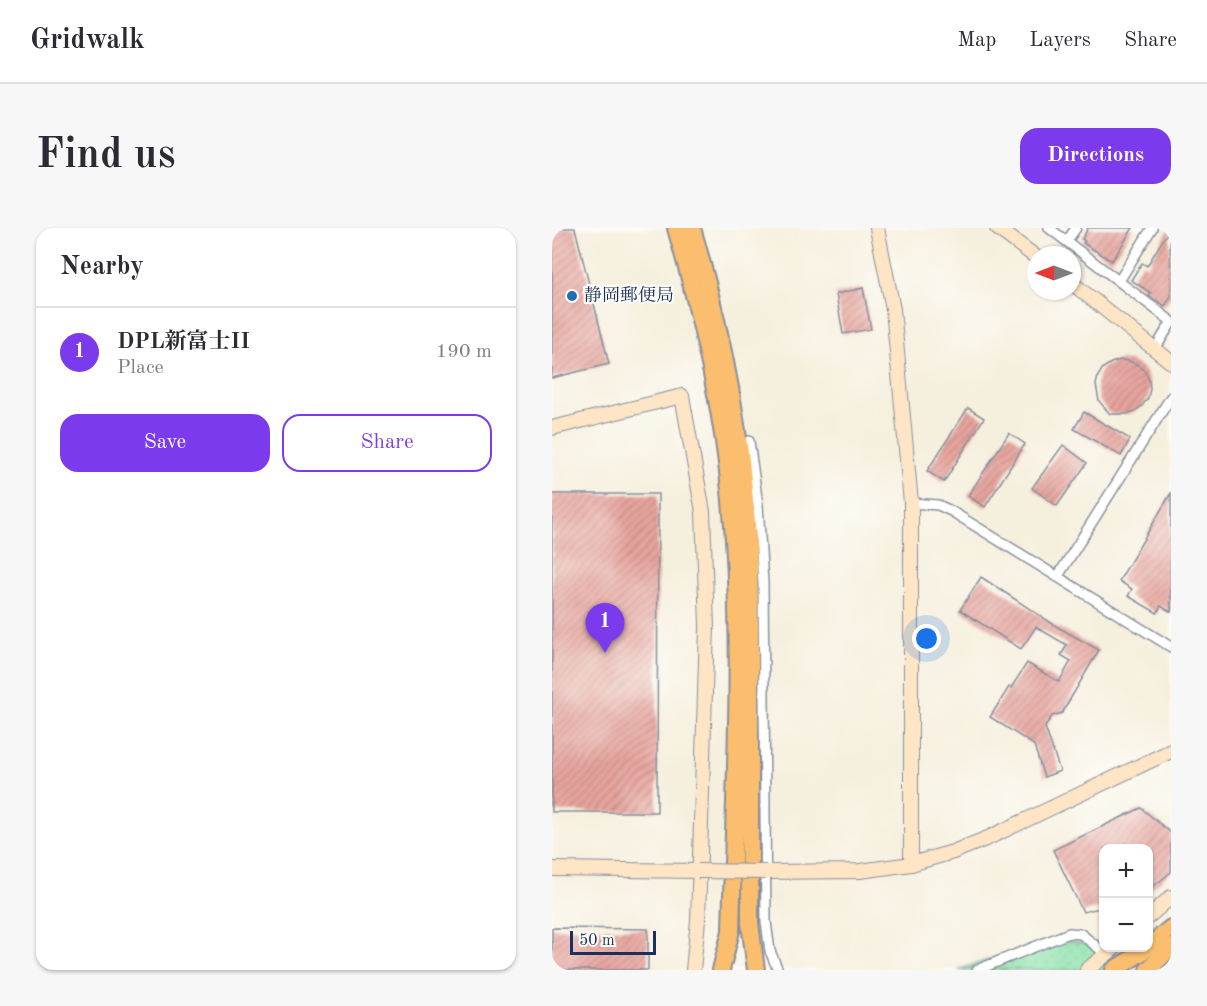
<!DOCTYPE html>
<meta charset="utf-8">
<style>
:root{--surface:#fff;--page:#f7f7f7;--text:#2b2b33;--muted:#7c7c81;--line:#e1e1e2;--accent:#7c3aed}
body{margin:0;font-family:"Old Standard TT","Noto Serif JP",serif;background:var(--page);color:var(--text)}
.controls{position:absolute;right:18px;bottom:18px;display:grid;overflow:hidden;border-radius:12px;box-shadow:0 2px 4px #0004}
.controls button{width:54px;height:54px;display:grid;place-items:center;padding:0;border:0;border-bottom:2px solid var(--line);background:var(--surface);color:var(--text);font:30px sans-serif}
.compass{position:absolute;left:475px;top:18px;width:54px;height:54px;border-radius:50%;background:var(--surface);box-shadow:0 2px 4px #0004;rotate:270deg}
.scale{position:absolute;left:18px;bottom:15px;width:86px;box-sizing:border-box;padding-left:6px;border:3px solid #1b2f5e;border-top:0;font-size:16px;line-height:21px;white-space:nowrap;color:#1b2f5e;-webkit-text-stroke:4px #fdfcf7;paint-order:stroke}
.you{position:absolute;left:375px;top:411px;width:21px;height:21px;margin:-15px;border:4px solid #fff;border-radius:50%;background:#1a73e8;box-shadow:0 0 0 9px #1a73e833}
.badge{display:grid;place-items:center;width:39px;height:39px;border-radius:50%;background:var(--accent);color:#fff;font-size:20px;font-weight:700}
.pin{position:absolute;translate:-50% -50px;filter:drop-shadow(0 2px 3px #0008)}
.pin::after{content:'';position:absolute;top:32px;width:21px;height:18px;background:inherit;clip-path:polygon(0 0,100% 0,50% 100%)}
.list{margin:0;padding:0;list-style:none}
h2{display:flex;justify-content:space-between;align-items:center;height:78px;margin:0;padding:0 24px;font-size:26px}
h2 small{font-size:20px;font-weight:400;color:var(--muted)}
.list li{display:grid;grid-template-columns:39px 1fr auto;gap:18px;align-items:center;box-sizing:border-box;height:90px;padding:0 24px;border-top:2px solid var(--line)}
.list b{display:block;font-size:22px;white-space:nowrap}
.list p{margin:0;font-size:20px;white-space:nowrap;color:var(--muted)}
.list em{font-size:20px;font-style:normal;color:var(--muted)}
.actions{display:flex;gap:12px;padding:18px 24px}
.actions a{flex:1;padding:14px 0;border:2px solid var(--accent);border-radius:18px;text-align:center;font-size:21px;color:var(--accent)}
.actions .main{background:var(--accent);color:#fff}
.map{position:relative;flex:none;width:619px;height:742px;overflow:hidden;border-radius:18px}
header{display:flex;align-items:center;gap:36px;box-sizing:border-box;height:84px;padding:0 30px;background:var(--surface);border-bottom:2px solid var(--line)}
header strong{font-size:28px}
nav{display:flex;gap:33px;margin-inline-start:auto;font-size:21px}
.intro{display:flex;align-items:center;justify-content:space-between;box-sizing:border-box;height:144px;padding:0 36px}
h1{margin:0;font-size:42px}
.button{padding:15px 27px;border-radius:18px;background:var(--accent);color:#fff;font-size:21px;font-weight:700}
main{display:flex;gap:36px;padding:0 36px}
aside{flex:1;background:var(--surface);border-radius:18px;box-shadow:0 2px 4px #0004}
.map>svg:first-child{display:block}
.grass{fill:url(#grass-dots);stroke:#528882;stroke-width:1.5}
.building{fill:url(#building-hatch)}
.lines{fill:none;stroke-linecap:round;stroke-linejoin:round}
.street-casing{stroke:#888f9e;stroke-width:12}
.secondary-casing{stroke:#888f9e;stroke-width:16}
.highway-casing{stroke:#888f9e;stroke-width:20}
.street{stroke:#fff;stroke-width:9}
.secondary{stroke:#fde5c5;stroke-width:14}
.highway{stroke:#fabe6e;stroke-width:16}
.secondary-bridge-casing{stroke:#888f9e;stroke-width:16;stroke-linecap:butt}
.secondary-bridge{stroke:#fde5c5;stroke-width:14}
.poi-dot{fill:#1f6fb2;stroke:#fdfcf7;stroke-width:2}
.labels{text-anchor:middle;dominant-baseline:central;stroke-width:4.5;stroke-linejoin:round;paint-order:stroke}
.poi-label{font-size:18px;fill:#1b2f5e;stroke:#fdfcf7;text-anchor:start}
</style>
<header>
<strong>Gridwalk</strong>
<nav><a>Map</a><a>Layers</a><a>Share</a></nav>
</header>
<div class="intro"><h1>Find us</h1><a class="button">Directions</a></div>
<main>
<aside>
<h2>Nearby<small></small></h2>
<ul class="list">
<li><span class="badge">1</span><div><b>DPL新富士II</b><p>Place</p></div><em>190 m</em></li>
</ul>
<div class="actions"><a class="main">Save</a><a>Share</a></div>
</aside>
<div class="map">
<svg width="619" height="742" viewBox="0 0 619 742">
<defs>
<pattern id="grass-dots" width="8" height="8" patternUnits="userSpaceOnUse" patternTransform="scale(1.5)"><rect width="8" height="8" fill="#88e1a7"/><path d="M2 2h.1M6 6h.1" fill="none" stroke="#75c192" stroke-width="1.8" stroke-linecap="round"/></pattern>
<pattern id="building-hatch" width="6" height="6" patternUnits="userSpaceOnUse" patternTransform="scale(1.5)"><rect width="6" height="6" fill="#e8a49d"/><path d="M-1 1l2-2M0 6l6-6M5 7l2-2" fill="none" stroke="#bb8683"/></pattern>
</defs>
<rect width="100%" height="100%" fill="#fdfcf7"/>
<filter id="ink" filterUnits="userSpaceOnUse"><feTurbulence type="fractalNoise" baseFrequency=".0167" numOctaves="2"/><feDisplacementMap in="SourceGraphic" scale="12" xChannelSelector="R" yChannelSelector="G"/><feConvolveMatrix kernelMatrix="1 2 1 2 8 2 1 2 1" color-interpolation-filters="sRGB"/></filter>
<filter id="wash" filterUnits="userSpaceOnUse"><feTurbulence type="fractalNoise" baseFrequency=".008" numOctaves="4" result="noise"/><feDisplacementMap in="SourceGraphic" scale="24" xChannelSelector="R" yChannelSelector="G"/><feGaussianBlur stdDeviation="1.35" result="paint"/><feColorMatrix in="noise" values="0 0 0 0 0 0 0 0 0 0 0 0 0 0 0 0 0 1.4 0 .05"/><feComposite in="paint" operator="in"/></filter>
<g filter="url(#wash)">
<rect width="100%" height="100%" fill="#f5efdd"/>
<!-- grass -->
<path class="grass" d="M503,711L545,718L570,742H406Z"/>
<g id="blocks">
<!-- building -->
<g class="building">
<path d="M0,0H23L57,136L0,150Z"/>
<path d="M536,0H581L560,33L531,15L533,13L530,11Z"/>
<path d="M618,0L619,68L613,78L597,68L599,65L579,52L590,35L595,38Z"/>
<path d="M311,60L319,101L291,106L284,66Z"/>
<path d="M568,132L577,133L586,137L593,143L597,152L598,161L596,170L590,178L583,183L575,186H558L547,173L544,157L546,148L551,140L559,135Z"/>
<path d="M416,180L432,190L392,254L375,243Z"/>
<path d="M532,184L578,211L569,228L522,201Z"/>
<path d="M457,205L473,216L433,279L416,268Z"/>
<path d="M511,217L535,235L505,278L480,260Z"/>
<path d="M619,265V384L609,378L605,385L576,368L580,361L567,353Z"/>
<path d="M0,266H106L105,584H0Z"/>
<path d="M429,349L504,398L547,422L510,485L500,488L493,499L508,543L492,549L482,517L438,489L457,459L459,460L475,435L507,454L519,433L509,427L515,417L484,399L469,421L408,382Z"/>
<path d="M589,580L619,605V644L597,662V621H552V679L531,684L501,622Z"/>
<path d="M0,700L96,701V742H0Z"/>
</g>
</g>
</g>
<g filter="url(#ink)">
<use href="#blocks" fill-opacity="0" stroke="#888f9e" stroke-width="1.5"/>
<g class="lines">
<defs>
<g id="street">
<path d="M497,0L619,93"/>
<path d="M515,13L524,0"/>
<path d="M567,53L600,0"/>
<path d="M603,121L619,95"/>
<path d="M197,213L206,277L211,355L214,694L218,723L226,742"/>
<path d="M359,275L386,277L399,283L619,419"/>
<path d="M506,348L619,169"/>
<path d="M425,742L517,705L529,706L554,726"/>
</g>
<g id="secondary">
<path d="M325,0L341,81L359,275V636"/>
<path d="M445,0L484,29"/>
<path d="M520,55L619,134"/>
<path d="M0,200L130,168L151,284L155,399L146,692L141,742"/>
<path d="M0,641L146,643"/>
<path d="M214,644L308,643L359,636L401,624L436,610L619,523"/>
<path d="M596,689L619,669"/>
<path d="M535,742L562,720"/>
</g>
<g id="highway">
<path d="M124,0C144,70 161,141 172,213C195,372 183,542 179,703L169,742"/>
<path d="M140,0C168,96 189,199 195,299C199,355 198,412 198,468C198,543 198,619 198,695L204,742"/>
<path d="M596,719L619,700"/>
<path d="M562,742L596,720"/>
<path d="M596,742L619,719"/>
</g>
</defs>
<!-- street casing -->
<use href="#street" class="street-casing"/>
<!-- secondary casing -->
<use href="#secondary" class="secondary-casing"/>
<!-- highway casing -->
<use href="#highway" class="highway-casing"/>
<!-- street -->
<use href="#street" class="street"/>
<!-- secondary -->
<use href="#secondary" class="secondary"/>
<!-- highway -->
<use href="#highway" class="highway"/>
<defs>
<path id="secondary-bridge" d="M146,643L214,644"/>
</defs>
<!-- secondary-bridge casing -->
<use href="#secondary-bridge" class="secondary-bridge-casing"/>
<!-- secondary-bridge -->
<use href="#secondary-bridge" class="secondary-bridge"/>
</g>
</g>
<!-- markers -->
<circle class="poi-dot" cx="20" cy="68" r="6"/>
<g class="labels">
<!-- poi labels -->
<g class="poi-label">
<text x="32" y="68">静岡郵便局</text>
</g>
</g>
</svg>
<div class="controls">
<button>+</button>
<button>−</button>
</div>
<svg class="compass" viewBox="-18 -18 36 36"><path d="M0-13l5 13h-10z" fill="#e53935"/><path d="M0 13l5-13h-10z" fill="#7c7c81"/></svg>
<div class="scale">50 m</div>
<div class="you"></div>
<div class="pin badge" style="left:53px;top:425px">1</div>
</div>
</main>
